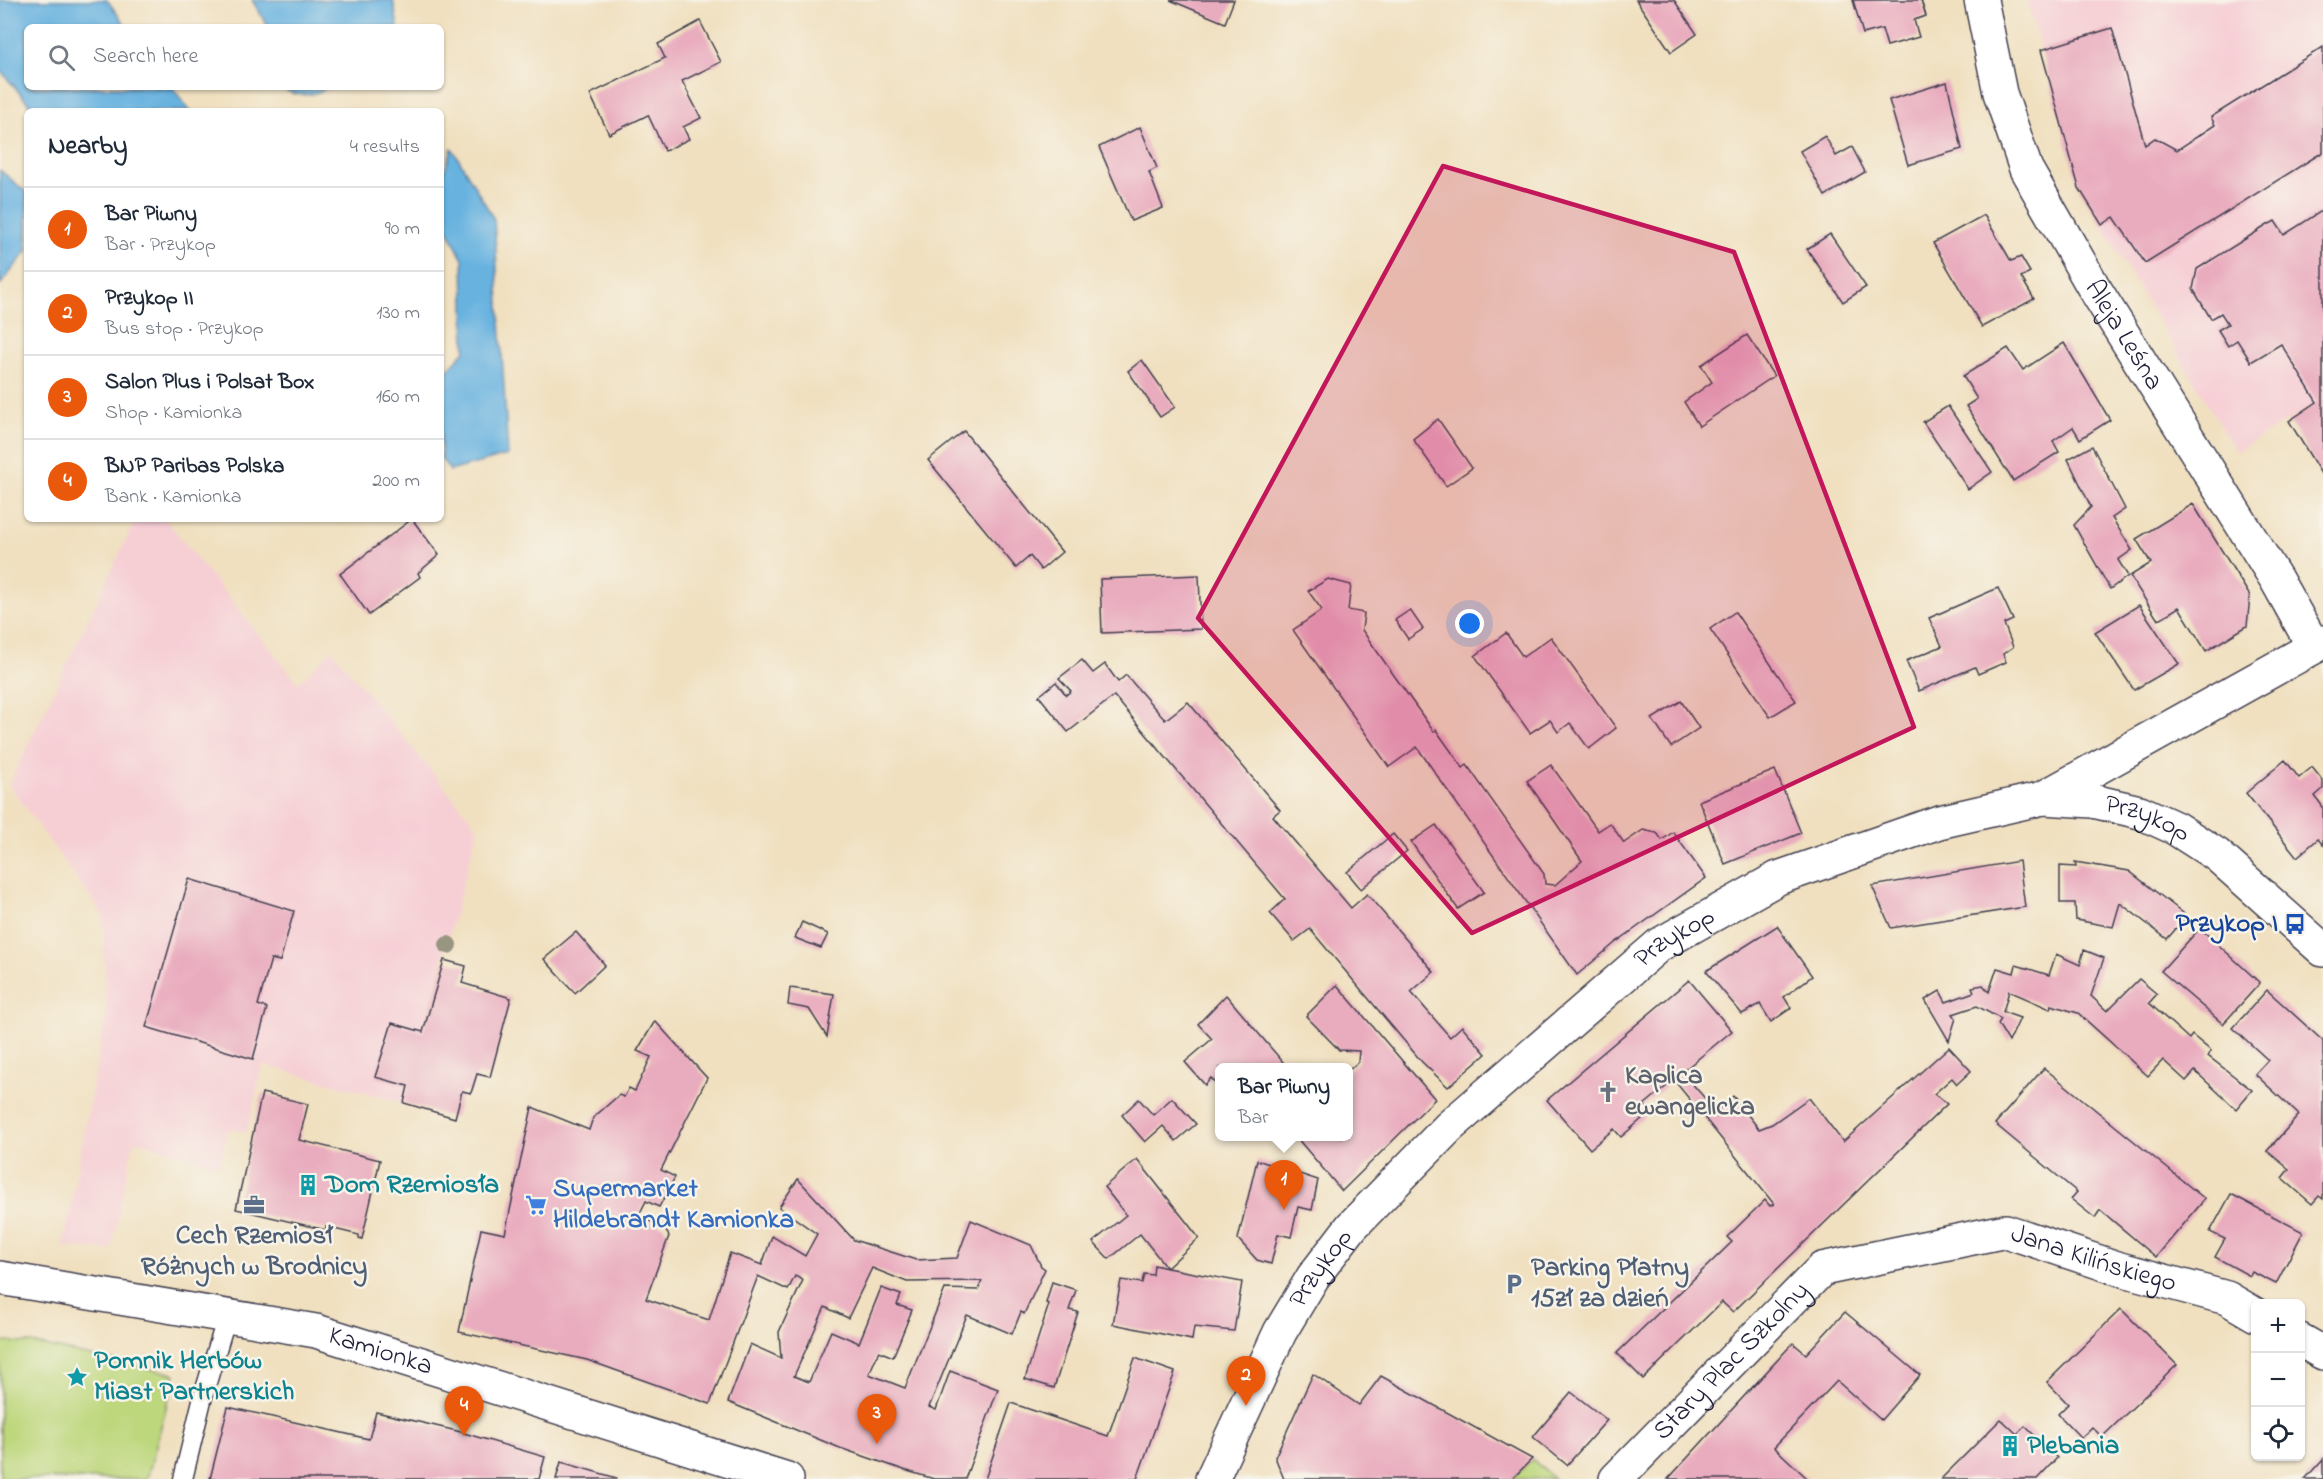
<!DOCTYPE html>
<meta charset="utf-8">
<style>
:root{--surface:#fff;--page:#f6f6f7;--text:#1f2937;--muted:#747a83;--line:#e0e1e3;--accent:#ea580c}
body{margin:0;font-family:"Indie Flower",sans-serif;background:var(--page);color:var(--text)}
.controls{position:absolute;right:18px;bottom:18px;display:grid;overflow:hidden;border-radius:9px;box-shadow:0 2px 4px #0004}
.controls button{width:54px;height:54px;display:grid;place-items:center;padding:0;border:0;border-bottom:2px solid var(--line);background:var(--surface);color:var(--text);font:30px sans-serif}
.you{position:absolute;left:1470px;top:624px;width:21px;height:21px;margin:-15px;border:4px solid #fff;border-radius:50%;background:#1a73e8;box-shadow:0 0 0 9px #1a73e833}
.badge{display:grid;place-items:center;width:39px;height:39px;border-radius:50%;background:var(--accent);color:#fff;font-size:20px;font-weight:700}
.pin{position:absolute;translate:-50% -50px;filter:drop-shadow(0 2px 3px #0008)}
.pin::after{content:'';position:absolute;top:32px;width:21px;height:18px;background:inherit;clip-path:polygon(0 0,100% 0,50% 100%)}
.popup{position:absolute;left:1215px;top:1063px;width:138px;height:78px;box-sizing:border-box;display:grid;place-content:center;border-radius:9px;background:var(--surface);filter:drop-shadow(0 2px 4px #0005);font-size:20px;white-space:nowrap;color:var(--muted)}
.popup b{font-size:22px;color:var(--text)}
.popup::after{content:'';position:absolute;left:50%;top:100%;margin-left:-12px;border:12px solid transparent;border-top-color:var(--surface)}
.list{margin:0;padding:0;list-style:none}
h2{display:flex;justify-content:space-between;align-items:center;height:78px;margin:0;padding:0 24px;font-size:26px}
h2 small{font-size:20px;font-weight:400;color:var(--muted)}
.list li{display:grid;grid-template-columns:39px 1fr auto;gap:18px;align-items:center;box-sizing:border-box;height:84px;padding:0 24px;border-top:2px solid var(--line)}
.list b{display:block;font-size:22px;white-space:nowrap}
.list p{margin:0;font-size:20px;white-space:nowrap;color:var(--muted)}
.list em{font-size:20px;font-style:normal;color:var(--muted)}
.icon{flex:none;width:33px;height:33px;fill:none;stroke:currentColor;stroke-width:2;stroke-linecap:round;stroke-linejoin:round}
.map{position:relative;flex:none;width:2323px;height:1479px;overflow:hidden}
.search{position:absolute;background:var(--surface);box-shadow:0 2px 4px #0004;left:24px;top:24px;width:420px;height:66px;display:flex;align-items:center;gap:15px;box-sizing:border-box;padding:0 21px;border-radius:9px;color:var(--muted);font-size:22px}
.panel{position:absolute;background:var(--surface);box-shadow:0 2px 4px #0004;left:24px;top:108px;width:420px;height:414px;border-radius:9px}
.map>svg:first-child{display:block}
.built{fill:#f6cfd5}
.green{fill:#bdd77c;stroke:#707c5c;stroke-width:1.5}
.water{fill:#68b2e0;stroke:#456a8e;stroke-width:1.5}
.building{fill:#e9abbe;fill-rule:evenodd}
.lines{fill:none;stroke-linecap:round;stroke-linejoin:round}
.service-casing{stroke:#413e4f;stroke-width:21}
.minor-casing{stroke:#413e4f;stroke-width:36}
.service{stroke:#fff;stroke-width:18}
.minor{stroke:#fff;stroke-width:33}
.tree{fill:#989581}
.marked{fill:#c2185b;fill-opacity:0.2;stroke:#c2185b;stroke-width:4.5;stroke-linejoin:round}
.labels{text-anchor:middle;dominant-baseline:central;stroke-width:5;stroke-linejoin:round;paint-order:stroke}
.street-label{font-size:27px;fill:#22223b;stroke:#f7f3e8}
.transit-label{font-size:27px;font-weight:bold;fill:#164399;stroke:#f7f3e8;text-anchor:end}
.worship-label{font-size:27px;font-weight:bold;fill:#5b616d;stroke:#f7f3e8;text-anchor:start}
.culture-label{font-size:27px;font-weight:bold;fill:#0d838f;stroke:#f7f3e8;text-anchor:start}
.shop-label{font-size:27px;font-weight:bold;fill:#366cbe;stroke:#f7f3e8;text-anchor:start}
.service-label{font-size:27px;font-weight:bold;fill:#4e5e75;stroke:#f7f3e8}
</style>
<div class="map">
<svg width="2323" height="1479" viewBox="0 0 2323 1479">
<rect width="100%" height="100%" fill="#f7f3e8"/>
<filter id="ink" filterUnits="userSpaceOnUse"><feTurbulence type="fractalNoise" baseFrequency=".0167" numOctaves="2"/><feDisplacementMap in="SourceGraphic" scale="12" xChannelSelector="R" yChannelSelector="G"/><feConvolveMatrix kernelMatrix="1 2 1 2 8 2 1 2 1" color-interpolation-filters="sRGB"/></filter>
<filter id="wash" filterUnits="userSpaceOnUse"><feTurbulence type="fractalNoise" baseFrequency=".008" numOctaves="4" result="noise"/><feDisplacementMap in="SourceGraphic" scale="24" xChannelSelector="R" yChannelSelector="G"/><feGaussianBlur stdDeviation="1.35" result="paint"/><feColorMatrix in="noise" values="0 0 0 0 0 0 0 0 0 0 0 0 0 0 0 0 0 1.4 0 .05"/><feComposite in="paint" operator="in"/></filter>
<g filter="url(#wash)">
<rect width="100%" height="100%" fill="#f0e0c0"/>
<!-- built -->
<g class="built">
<path d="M2027,0H2323V398L2236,452L2082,192Z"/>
<path d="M136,519H165L298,683L332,650L478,828L423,1032L392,1023L376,1077L408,1086L404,1103L263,1065L247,1132L228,1129L219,1166L134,1140L111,1250L63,1247L106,1014L103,915L9,785Z"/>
</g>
<!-- green -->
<g class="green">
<path d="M0,1342L31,1343L175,1374L147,1479H0Z"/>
<path d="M1532,1459L1554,1479H1512Z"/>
</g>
<!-- water -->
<g class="water">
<path d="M0,0H107L127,27H27V87H172L190,111H35L0,70Z"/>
<path d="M252,0H393L398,27H268Z"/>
<path d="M281,87H328C315,97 294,98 281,87Z"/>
<path d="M452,148L494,219L508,455L450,471L441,458V377L465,351L463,260L441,216V181Z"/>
<path d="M0,170L27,193V251L0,285Z"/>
</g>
<g id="blocks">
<!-- building -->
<g class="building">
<path d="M1170,0H1234L1225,23Z"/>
<path d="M1636,0H1674L1697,34L1671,52Z"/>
<path d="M1853,0H1921L1926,16L1914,20L1919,37L1887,46L1882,29L1863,34Z"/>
<path d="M700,21L721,62L682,81L701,118L683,127L689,139L665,151L648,115L609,134L590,94L665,58L658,44Z"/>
<path d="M2112,28L2145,145L2155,138L2177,150L2215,125L2211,117L2323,47V152L2145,263L2114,217L2102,225L2079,188L2041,50Z"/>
<path d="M1947,82L1962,149L1908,165L1889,100Z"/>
<path d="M1140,127L1157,168L1149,172L1163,208L1131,221L1099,147Z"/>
<path d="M1825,136L1836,156L1852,147L1865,172L1825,196L1800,151Z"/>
<path d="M2323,210V477L2289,421L2317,402L2281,344L2251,362L2237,340L2228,346L2218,330L2228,324L2221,313L2211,319L2193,289L2197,269L2266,226L2275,221L2284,235Z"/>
<path d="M1984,215L2011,261L2021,257L2030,272L2021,277L2034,299L1982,327L1933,243Z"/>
<path d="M1830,234L1866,287L1843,302L1807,249Z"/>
<path d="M1747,335L1774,376L1699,426L1684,402L1712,382L1701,365Z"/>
<path d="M2064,343L2110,420L2080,439L2073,427L2053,441L2059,452L2013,481L1966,406L1977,399L1963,376L2008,348L2023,370Z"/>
<path d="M1142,360L1175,407L1160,417L1128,371Z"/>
<path d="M1948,406L1992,472L1968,489L1923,422Z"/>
<path d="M1438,419L1472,468L1446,486L1413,439Z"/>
<path d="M964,431L1062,552L1041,570L1030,556L1016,568L928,460Z"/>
<path d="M2092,446L2125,509L2112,518L2132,550L2118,560L2128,576L2110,589L2074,525L2091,507L2068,459Z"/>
<path d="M2193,504L2250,596L2247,626L2206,651L2179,607L2158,620L2130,576L2151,563L2136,539Z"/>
<path d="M412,519L439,555L418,573L420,577L369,615L340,574Z"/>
<path d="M1199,575L1201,629L1102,633L1100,579Z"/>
<path d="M1328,579L1351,585L1348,610L1364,613L1362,630L1434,732L1436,730L1463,768L1467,765L1544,874L1545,884L1555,885L1582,861L1527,781L1551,765L1598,831L1610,823L1624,843L1643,830L1657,833L1662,840L1673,832L1706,878L1615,943L1577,975L1417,747L1389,767L1293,630L1322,610L1308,591Z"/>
<path d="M1998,588L2013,620L2004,624L2013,647L2003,654L2006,662L1978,674L1975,667L1919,691L1906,661L1942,646L1929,618Z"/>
<path d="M2139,605L2179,664L2134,690L2095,632Z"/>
<path d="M1410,610L1423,629L1408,639L1395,620Z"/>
<path d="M1735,612L1796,701L1770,717L1710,629Z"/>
<path d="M1506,633L1523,657L1551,637L1616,728L1589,749L1570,723L1558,732L1550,720L1530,733L1475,656Z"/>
<path d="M1082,660L1093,673L1105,664L1118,682L1126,675L1165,720L1188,702L1280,810L1273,816L1351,908L1367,894L1434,972L1411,992L1450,1037L1462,1026L1486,1054L1448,1087L1422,1062L1310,929L1294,941L1270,913L1285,899L1114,696L1068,732L1039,696L1056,682L1066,695L1071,691L1059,678Z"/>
<path d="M1681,701L1699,728L1671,747L1652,719Z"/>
<path d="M2285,760L2299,778L2312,767L2323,781V789L2315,796L2323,807V845L2318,839L2297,857L2246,793Z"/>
<path d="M1775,770L1801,833L1725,864L1699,801Z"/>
<path d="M1436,825L1484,892L1458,909L1411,842Z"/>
<path d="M1393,834L1407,851L1361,889L1347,872Z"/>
<path d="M2019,861L2025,907L1891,928L1872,886Z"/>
<path d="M2075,862L2129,871L2187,916L2167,939L2120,903L2113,927L2076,920L2075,903H2060V866L2076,867Z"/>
<path d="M189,879L294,911L280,961L271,959L258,1005L267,1008L253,1059L146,1027Z"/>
<path d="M802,922L828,934L821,948L795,938Z"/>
<path d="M1777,926L1812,976L1784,997L1791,1008L1771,1022L1760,1004L1742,1014L1706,971Z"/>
<path d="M2200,928L2260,983L2223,1024L2161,971Z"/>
<path d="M576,932L605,965L575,993L544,959Z"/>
<path d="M2084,950L2104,958L2091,996L2107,1011L2139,979L2157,994L2149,1003L2189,1039L2192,1035L2211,1051L2208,1056L2252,1090L2236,1109L2195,1071L2186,1081L2163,1060L2148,1076L2078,1013L2051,1005L2050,1009L2009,991L2003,1012L2020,1018L2009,1042L1998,1024L2001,1019L1977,1006L1953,1014L1956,1018L1949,1041L1925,1000L1940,991L1946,1002L1974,992L1972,987L1983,985L1989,992L1997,968L2014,973L2016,965L2049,975L2056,954L2080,965Z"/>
<path d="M444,960L466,966L462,983L511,998L490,1077L477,1074L471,1093L462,1091L455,1118L404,1103L408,1086L375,1077L392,1023L423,1032Z"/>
<path d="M1689,980L1732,1031L1682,1072L1716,1111L1733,1096L1759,1129L1772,1124L1809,1098L1843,1142L1949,1047L1971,1071L1957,1084L1952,1078L1934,1094L1947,1104L1733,1312L1722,1302L1643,1379L1617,1353L1732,1242L1727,1237L1765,1200L1770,1206L1774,1204L1674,1080L1644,1105L1650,1112L1621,1137L1614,1129L1590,1149L1547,1100Z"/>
<path d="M1337,985L1435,1099L1342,1191L1296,1137H1348V1071L1358,1062L1359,1051L1339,1050L1306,1016Z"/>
<path d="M790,988L834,994L827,1037L809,1009L788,1005Z"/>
<path d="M2267,990L2323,1041V1199L2319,1196L2312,1204L2282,1178L2289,1169L2267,1151L2299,1115L2255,1074L2268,1060L2233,1028Z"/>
<path d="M1226,995L1253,1027L1288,1068H1220V1088L1211,1078L1205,1085L1185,1062L1212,1039L1198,1024Z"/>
<path d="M655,1021L707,1078L661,1170L675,1177L659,1207L646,1201L638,1217L663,1226L669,1236L646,1299L709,1320L730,1253L762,1265L772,1236L805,1256L817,1234L779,1207L798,1179L854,1240L916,1260L957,1258L971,1220L1031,1245L1041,1266L1045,1269L1024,1314L1021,1312L1012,1334L967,1315L929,1407L936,1410L950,1371L998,1389L965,1479H934L904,1470L840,1448L728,1402L750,1344L781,1358L779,1332L803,1280L795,1276L788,1290L758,1276L710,1404L587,1360L459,1332L481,1229L505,1234L532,1107L589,1130L593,1118L619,1095L624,1097L629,1088L635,1091L651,1057L637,1051ZM872,1268L907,1282L982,1281L978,1290L945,1289L905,1388L869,1374L879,1351L893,1357L912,1310L897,1305L901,1295L881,1288L859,1343L831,1331L809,1382L794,1376L825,1307L848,1318Z"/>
<path d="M2044,1068L2205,1199L2156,1257L2100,1210L2095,1218L2071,1199L2077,1192L1995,1124Z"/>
<path d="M262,1093L308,1104L299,1140L380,1160L362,1239L359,1238V1235L326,1227V1230L236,1209Z"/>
<path d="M1172,1098L1196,1124L1176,1141L1163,1126L1145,1142L1122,1115L1139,1099L1153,1115Z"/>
<path d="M1137,1159L1199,1238L1167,1268L1242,1282L1234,1331L1194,1327L1192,1340L1113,1324L1121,1280L1142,1283L1144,1274L1153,1275L1154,1265L1167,1268L1140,1234L1109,1259L1093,1242L1126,1215L1104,1187Z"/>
<path d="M1257,1160L1318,1180L1312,1210L1298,1207L1291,1237L1278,1234L1271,1264L1257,1260L1238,1239Z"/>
<path d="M2231,1194L2303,1232L2276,1284L2252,1272L2250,1276L2215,1257L2225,1239L2210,1232Z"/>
<path d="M1052,1282L1076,1290L1069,1310L1078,1312L1054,1388L1025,1379L1049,1304L1046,1303Z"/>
<path d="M2121,1309L2177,1365L2102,1437L2092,1427L2081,1438L2058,1414L2068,1404L2047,1382Z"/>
<path d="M1845,1312L1920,1375L1881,1420L1837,1381L1774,1447L1808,1479H1668L1793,1343L1806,1354Z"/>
<path d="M1135,1358L1175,1372L1137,1479H985L1011,1403L1108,1436Z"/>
<path d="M1313,1374L1359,1405L1381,1376L1532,1459L1512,1479H1284L1275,1457Z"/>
<path d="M1571,1392L1607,1420L1567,1465L1533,1437Z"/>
<path d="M228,1407L369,1439L376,1412L457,1431L545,1457L539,1479H210Z"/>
<path d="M2001,1419L2017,1434L2025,1426L2057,1458L2037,1479H1941Z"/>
<path d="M2323,1459V1479H2305Z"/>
<path d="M561,1462L617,1478V1479H556Z"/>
</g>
</g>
</g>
<g filter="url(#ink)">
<use href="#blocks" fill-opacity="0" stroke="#413e4f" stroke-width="1.5"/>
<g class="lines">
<defs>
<path id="service" d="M183,1479L203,1396L227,1316"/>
<g id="minor">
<path id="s1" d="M1981,0L2000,93L2026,169L2093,286L2276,579L2314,647"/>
<path d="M2043,798L2323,642"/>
<path id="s2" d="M0,1278L316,1331L787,1479"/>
<path d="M2300,1340L2323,1353"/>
<path id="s3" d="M1212,1479L1280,1332L1313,1277L1352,1226L1449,1127L1659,945L1778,878L1939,822L2043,798L2093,801L2140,812L2175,828L2217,855L2323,950"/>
<path id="s4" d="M1616,1479L1822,1269L2006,1231L2120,1269L2227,1298L2256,1315"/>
</g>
</defs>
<!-- service casing -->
<use href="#service" class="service-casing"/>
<!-- minor casing -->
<use href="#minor" class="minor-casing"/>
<!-- service -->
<use href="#service" class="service"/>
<!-- minor -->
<use href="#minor" class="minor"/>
</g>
<!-- trees -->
<circle class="tree" cx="448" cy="945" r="9"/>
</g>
<!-- marked area -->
<path class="marked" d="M1443,166L1734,252L1914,727L1472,933L1198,618Z"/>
<!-- icons -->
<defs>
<symbol id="bus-bare" viewBox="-9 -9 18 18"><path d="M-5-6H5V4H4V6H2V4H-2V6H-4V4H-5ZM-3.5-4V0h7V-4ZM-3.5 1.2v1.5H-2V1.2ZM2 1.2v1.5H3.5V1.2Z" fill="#1a4fb4" stroke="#f7f3e8" stroke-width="2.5" paint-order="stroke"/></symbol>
<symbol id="church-bare" viewBox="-9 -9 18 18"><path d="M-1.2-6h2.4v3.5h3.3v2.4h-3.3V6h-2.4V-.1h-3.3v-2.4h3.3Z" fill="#6b7280" stroke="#f7f3e8" stroke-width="2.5" paint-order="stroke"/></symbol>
<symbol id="building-bare" viewBox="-9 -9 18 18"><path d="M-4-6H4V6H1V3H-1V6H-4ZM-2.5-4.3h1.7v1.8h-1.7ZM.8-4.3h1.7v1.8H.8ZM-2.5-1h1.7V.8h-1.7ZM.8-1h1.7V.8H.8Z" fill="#0f9aa8" stroke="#f7f3e8" stroke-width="2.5" paint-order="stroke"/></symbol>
<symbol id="office-bare" viewBox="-9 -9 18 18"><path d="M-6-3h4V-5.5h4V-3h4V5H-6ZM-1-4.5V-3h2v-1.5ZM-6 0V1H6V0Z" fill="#5c6f8a" stroke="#f7f3e8" stroke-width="2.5" paint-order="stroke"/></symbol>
<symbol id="supermarket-bare" viewBox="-9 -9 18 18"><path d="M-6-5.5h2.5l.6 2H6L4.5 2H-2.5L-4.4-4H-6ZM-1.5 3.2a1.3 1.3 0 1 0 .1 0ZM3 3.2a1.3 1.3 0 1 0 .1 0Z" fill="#3f7fe0" stroke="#f7f3e8" stroke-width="2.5" paint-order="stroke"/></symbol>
<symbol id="parking-bare" viewBox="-9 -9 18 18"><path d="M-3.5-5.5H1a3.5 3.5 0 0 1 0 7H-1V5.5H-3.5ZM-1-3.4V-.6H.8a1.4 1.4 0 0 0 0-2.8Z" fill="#5c6f8a" stroke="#f7f3e8" stroke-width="2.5" paint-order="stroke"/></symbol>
<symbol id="sight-bare" viewBox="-9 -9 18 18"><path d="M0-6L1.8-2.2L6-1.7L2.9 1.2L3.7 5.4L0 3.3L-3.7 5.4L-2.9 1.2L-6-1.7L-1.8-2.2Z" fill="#0f9aa8" stroke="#f7f3e8" stroke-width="2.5" paint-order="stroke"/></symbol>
</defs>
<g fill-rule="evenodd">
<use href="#bus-bare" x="2280" y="909" width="30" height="30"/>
<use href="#church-bare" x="1593" y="1077" width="30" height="30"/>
<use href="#building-bare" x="293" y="1170" width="30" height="30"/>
<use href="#office-bare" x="239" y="1190" width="30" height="30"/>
<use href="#supermarket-bare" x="521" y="1190" width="30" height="30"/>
<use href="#parking-bare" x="1499" y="1269" width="30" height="30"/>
<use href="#sight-bare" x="62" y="1362" width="30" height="30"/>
<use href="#building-bare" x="1995" y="1431" width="30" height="30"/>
</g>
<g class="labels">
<!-- street labels -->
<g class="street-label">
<text stroke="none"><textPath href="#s1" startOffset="368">Aleja Leśna</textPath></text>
<text stroke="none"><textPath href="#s3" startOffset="1228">Przykop</textPath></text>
<text stroke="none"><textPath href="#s3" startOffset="724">Przykop</textPath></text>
<text stroke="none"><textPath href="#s4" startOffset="574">Jana Kilińskiego</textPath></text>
<text stroke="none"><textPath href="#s3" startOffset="238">Przykop</textPath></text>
<text stroke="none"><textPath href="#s2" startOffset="388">Kamionka</textPath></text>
<text stroke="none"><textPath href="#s4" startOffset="165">Stary Plac Szkolny</textPath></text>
</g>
<!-- transit labels -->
<g class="transit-label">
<text x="2278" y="924">Przykop I</text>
</g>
<!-- worship labels -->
<g class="worship-label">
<text x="1625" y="1076">Kaplica<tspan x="1625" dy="31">ewangelicka</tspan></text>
</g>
<!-- culture labels -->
<g class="culture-label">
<text x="325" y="1185">Dom Rzemiosła</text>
<text x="94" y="1361">Pomnik Herbów<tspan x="94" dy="31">Miast Partnerskich</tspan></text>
<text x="2027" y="1446">Plebania</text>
</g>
<!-- shop labels -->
<g class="shop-label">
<text x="553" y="1189">Supermarket<tspan x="553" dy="31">Hildebrandt Kamionka</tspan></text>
</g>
<!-- service labels -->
<g class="service-label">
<text x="254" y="1236">Cech Rzemiosł<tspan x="254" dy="31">Różnych w Brodnicy</tspan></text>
<text x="1531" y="1268" text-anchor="start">Parking Płatny<tspan x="1531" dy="31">15zł za dzień</tspan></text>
</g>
</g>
</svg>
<div class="controls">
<button>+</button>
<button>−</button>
<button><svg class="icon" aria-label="locate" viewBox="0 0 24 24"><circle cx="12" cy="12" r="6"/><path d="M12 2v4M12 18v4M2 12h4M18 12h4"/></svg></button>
</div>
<div class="you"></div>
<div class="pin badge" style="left:1284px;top:1210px">1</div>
<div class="popup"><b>Bar Piwny</b>Bar</div>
<div class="pin badge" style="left:1246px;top:1406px">2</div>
<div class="pin badge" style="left:877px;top:1444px">3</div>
<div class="pin badge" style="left:464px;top:1436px">4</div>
<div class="search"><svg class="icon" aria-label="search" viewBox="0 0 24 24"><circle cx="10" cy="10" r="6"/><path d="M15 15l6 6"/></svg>Search here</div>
<section class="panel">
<h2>Nearby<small>4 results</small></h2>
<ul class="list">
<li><span class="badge">1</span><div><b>Bar Piwny</b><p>Bar · Przykop</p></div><em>90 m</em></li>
<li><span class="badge">2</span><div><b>Przykop II</b><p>Bus stop · Przykop</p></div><em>130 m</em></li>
<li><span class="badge">3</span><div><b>Salon Plus i Polsat Box</b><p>Shop · Kamionka</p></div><em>160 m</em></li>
<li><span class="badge">4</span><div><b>BNP Paribas Polska</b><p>Bank · Kamionka</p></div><em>200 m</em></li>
</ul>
</section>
</div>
